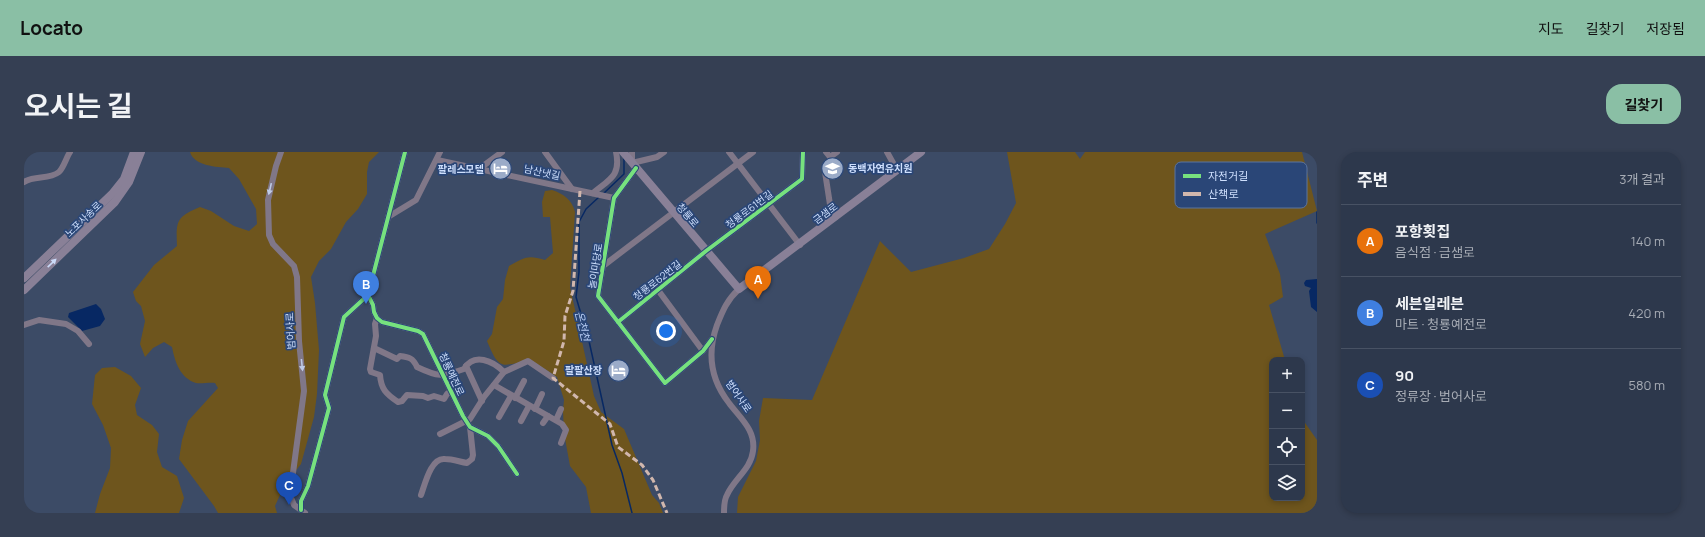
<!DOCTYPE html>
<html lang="ko">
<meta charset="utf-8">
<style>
:root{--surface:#2d384c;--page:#353f53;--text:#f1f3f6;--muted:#a7acb5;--line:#485264;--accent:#8abfa5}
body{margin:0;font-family:Manrope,"Noto Sans KR",sans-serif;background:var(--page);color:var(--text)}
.controls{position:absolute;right:12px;bottom:12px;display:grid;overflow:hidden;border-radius:8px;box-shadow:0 2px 6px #0003}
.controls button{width:36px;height:36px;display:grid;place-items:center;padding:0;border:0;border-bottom:1px solid var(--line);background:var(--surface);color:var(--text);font:20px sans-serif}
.you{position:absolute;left:642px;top:179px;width:14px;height:14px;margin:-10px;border:3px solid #fff;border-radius:50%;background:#1a73e8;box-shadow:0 0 0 6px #1a73e833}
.badge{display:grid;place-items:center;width:26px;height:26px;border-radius:50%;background:var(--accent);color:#fff;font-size:13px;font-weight:700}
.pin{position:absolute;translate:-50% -33px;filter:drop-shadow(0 1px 2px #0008)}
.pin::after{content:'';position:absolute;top:21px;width:14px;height:12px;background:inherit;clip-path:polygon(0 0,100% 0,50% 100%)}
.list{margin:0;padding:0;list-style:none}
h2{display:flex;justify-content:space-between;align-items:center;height:52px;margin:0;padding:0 16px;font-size:17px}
h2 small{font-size:13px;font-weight:400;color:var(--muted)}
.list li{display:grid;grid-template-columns:26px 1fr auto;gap:12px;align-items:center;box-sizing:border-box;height:72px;padding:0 16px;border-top:1px solid var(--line)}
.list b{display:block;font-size:15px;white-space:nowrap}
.list p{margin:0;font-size:13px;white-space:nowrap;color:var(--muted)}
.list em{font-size:13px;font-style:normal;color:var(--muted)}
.icon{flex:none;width:22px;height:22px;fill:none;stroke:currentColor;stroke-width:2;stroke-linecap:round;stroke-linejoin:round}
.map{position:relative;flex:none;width:1293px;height:361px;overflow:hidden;border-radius:16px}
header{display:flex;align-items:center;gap:24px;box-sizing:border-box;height:56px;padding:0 20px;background:var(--accent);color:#111}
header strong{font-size:19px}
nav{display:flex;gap:22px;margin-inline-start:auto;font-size:14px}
.intro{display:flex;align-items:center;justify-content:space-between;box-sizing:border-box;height:96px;padding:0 24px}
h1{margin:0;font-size:28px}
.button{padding:10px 18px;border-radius:16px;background:var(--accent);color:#111;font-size:14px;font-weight:700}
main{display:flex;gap:24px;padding:0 24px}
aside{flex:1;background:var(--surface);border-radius:16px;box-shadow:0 2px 6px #0003}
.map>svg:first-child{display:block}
.green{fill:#6e551d}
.water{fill:#072863}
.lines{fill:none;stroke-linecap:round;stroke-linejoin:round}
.stream{stroke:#072863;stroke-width:1.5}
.minor{stroke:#807788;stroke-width:6}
.major{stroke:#898097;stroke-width:8}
.quiet{stroke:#d1b7ad;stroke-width:3;stroke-dasharray:6 3;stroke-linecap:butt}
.cycleway-casing{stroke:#2a4677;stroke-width:6}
.cycleway{stroke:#77e17e;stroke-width:4}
.oneway{fill:#becae6}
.oneway2{fill:#cbdaf8}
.labels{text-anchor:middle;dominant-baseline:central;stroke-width:3.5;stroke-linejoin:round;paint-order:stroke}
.poi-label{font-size:10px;font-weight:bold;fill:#cedffd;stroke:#2a4677;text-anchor:end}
.street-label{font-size:10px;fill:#cedffd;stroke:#2a4677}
.water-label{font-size:11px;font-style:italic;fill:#b8cef5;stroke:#2a4677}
.key{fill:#2a4677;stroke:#5b749f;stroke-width:1}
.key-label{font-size:11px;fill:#cedffd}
</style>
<header>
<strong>Locato</strong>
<nav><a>지도</a><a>길찾기</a><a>저장됨</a></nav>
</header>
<div class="intro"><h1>오시는 길</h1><a class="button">길찾기</a></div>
<main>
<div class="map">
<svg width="1293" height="361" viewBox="0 0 1293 361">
<rect width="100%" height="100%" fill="#3c4b66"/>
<!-- green -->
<g class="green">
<path d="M166,0H355L345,10L343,20V42L334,57L322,70L307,97L295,109L287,125L291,151L295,198L293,242L290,265L277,312L260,334L251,354L253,361H194L190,354L155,307L158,288L164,269L194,236L191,231C186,230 177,232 172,231C156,226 151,210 148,195L140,190L129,196L121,205L116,192L121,169L117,154L112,149L109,140L130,113L153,94C152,69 152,65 176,55L187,59L210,74L225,79L233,72L232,57L215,27L205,16C193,15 170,14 166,0Z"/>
<path d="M983,0H1051L1056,7L1061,0H1278L1293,59L1241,82L1256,122L1259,145L1245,153L1261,208H1248V346H1278V264L1279,268L1293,288V361H713L714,345L732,309L736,288L735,269L739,246L788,248L856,89L887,120L940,106L965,97L981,72L992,51Z"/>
<path d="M528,38C540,42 548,48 551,60L546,135L570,244L577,260L600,277L628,343L635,351L639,361H567L562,335L546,314L540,281L539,259L540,248L533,225L507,208C478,213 476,221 463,189L468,182L473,155L479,147L481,128L485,114C501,105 504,103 521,108L529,101L526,65H519L518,50L521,39Z"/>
<path d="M91,215L107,224L117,236L111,253L113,263L128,273L135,282L133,300L138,315L153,324L160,346L155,361H71L76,342L86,316L87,296L79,273L68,252L71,223L78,216Z"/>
</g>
<!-- water -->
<g class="water">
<path d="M1293,127V160L1287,155L1285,139L1287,136L1281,134L1280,131L1282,128Z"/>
<path d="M72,152L77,157L81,167L76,174L58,179L44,165L45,161Z"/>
</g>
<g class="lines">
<!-- stream -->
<g class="stream">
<path d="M579,42L600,22V6"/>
<path d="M575,45L562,57L555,70V120L552,145L565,189L588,293L598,321L608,361"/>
<path d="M1293,60V71"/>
</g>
<!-- minor -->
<g class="minor">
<path d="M257,0L252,14L244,48L245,83L249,92L270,114L273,125L275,189L280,239L266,343L270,353L281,361"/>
<path d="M521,0L548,37"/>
<path d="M608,0V11L633,5L640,0"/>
<path d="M705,0L776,93"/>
<path d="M802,0L806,5L807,13L801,20L807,59L812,65"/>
<path d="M863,0L873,18"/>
<path d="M806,5L813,0"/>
<path d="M413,8L590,46"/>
<path d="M612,16L590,46L574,144L641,231L679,199L688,187"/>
<path d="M455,17L478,0"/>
<path d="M0,30C10,23 25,28 35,20C40,15 42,6 46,0"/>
<path d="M569,41C586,27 597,24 592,0"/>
<path d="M364,65L392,48L416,0"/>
<path d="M579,114L729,0"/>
<path d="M634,138L679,199"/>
<path d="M344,143L349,153L350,160L353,166L358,170L394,179L399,182L439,264L446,275L464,284L474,294L493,322"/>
<path d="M353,166L351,172L352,184L346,217L347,220L356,223C357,237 362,242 374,250L378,249L383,243L399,244L404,246L410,244L420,247L423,242L427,239"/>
<path d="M594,170L682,99L778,27L779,0"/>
<path d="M0,173L15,168L42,172L54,179L65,192"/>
<path d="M350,196L373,207L376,204C385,205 389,206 393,215C414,225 417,225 440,217C450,200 469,209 480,220"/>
<path d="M442,214L458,249"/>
<path d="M470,233L538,272L542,278L537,291"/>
<path d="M491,246L500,229"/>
<path d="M511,257L518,242"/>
<path d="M475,265L487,244"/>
<path d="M532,268L537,257"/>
<path d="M497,269L505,254"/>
<path d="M519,271L524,264"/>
<path d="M416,282L446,267L460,245L480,220L504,209L529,226"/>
<path d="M397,343C401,332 407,305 421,307C429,307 436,310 443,311L448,307L449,303L446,275"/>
<path d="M277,358V349L284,334L305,256L301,243L320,165L344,143L381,0"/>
<path d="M700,361C700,355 700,348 703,343C710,327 727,317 729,299C732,278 716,266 705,251C687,228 683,201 693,173C699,158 703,148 715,137"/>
</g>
<!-- major -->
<g class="major">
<path d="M599,0L715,137L897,0"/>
<path d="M0,126L88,42L100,27L110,0"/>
<path d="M0,138L91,50L105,30L117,0"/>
</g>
<!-- quiet -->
<path class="quiet" d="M556,39L549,139L541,164L540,189L529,226L586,272L594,295L618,313L629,328L643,361"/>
<defs>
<g id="cycleway">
<path d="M612,16L590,46L574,144L641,231L679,199L688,187"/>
<path d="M344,143L349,153L350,160L353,166L358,170L394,179L399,182L439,264L446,275L464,284L474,294L493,322"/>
<path d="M594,170L682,99L778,27L779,0"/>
<path d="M277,358V349L284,334L305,256L301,243L320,165L344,143L381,0"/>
</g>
</defs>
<!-- cycleway casing -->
<use href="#cycleway" class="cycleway-casing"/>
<!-- cycleway -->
<use href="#cycleway" class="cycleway"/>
</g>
<!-- one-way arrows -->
<defs><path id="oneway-solid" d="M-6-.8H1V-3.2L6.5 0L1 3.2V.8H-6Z"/></defs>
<g class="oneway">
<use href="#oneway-solid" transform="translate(246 37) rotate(103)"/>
<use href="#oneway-solid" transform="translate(278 213) rotate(84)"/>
</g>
<use class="oneway2" href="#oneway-solid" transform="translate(28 111) rotate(-44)"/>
<!-- icons -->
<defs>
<symbol id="school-disc" viewBox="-11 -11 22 22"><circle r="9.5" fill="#9babc8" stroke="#2a4677"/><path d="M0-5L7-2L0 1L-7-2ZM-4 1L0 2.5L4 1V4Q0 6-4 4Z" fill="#fff"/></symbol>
<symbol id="hotel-disc" viewBox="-11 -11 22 22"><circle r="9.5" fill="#9babc8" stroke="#2a4677"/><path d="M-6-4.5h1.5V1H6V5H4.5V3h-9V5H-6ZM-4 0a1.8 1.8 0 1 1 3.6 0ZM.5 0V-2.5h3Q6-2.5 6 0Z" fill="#fff"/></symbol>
</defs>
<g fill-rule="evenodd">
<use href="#school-disc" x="796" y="4" width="25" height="25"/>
<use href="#hotel-disc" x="464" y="4" width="25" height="25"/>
<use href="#hotel-disc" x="582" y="206" width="25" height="25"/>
</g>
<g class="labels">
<!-- poi labels -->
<g class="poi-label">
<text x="824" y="16" text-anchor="start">동백자연유치원</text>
<text x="460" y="17">팔레스모텔</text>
<text x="578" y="218">팔팔산장</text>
</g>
<!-- street labels -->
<g class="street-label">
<text transform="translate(518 20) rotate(12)">남산냇길</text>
<text transform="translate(725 57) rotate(-37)">청룡로61번길</text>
<text transform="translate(801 61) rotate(-37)">금샘로</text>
<text transform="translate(664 63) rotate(50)">청룡로</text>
<text transform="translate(59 67) rotate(-44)">노포사송로</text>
<text transform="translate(571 114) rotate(-81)">놀이마당로</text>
<text transform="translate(633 128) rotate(-38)">청룡로62번길</text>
<text transform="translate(266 179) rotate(-93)">범어사로</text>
<text transform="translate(428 222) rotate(65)">청룡예전로</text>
<text transform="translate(715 244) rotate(55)">범어사로</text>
</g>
<!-- water labels -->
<g class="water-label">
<text transform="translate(559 174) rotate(76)">온천천</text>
</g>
</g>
<!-- legend -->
<rect x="1151" y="10" width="132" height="46" rx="6" class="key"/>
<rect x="1159" y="22" width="18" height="4" fill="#77e17e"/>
<rect x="1159" y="40" width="18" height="4" fill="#d1b7ad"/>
<g class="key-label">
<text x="1184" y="28">자전거길</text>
<text x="1184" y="46">산책로</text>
</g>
</svg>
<div class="controls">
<button>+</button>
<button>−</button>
<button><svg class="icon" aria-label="locate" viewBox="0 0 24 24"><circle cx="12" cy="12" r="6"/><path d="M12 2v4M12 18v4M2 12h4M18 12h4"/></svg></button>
<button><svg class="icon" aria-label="layers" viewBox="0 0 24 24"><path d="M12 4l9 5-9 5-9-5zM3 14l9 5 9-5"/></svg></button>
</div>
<div class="you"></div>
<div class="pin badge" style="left:734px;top:147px;background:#e8710a">A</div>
<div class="pin badge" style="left:342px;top:152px;background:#3f7fe0">B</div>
<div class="pin badge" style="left:265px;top:353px;background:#1a4fb4">C</div>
</div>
<aside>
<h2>주변<small>3개 결과</small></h2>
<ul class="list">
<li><span class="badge" style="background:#e8710a">A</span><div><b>포항횟집</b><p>음식점 · 금샘로</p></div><em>140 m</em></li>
<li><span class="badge" style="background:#3f7fe0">B</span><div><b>세븐일레븐</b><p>마트 · 청룡예전로</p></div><em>420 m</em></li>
<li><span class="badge" style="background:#1a4fb4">C</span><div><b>90</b><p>정류장 · 범어사로</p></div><em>580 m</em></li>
</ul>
</aside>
</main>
